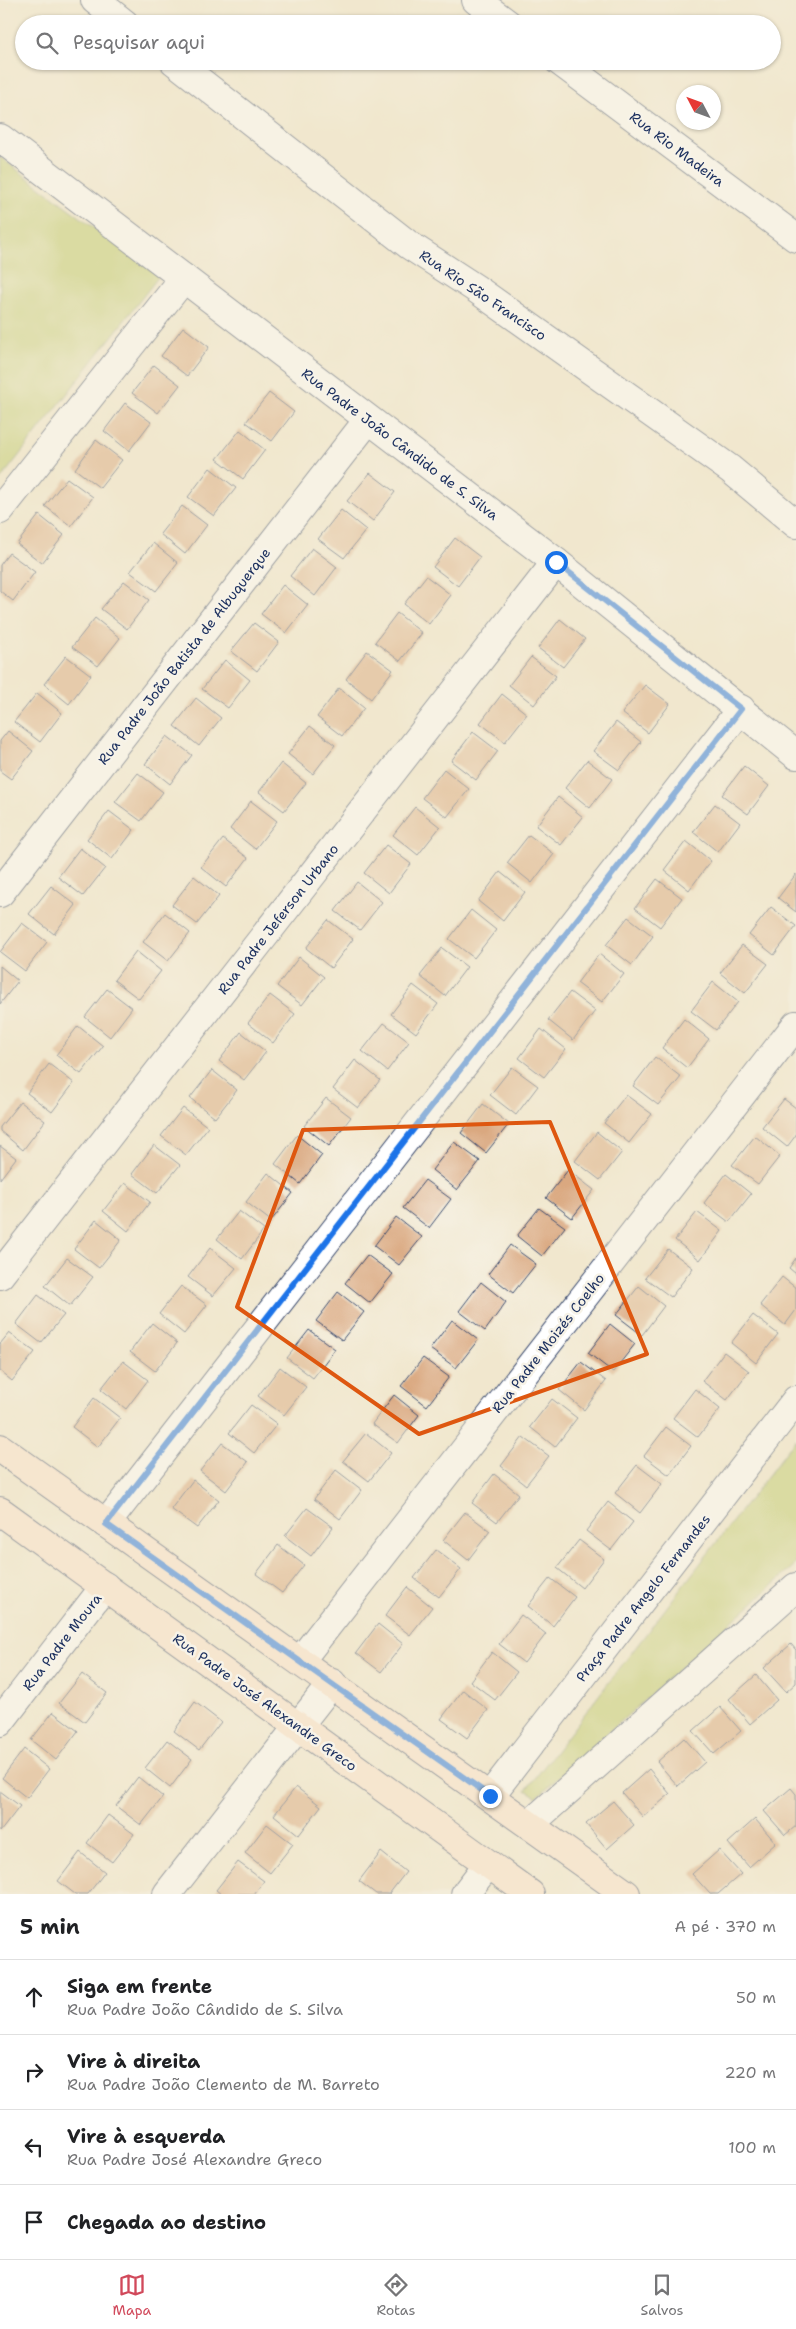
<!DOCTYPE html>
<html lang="pt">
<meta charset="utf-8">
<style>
:root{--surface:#fff;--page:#f6f6f6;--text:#202124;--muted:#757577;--line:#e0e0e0;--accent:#d1495b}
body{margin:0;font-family:"Shantell Sans",sans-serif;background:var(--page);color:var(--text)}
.compass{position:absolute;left:676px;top:85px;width:45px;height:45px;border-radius:50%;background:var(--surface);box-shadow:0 1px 4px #0004;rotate:311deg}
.stop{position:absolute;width:15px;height:15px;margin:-11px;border:4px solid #1a73e8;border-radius:50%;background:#fff}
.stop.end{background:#1a73e8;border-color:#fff;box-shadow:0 1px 5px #0008}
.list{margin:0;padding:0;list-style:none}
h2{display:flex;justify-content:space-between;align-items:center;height:65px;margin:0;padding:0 20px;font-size:21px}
h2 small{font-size:16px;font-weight:400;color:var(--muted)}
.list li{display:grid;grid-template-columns:32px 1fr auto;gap:15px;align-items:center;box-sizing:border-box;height:75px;padding:0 20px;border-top:1px solid var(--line)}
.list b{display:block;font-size:19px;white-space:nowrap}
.list p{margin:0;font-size:16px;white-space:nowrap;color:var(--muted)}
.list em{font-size:16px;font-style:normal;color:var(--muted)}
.icon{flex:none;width:28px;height:28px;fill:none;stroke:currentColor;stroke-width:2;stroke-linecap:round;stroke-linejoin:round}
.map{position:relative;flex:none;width:796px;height:1894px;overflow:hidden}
.search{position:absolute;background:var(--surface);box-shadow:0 1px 4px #0004;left:15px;right:15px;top:15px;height:55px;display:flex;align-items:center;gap:12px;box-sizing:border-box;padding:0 18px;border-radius:28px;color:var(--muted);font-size:19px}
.sheet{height:365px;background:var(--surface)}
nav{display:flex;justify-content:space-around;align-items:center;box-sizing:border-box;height:70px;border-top:1px solid var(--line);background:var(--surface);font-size:14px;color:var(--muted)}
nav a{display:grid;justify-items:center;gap:2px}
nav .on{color:var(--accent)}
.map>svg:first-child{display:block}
.green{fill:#bfcc6e;stroke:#6d7e66}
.building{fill:#daa880}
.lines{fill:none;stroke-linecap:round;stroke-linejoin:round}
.street-casing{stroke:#3b4b6f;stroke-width:30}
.secondary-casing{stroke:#3b4b6f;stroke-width:30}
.street{stroke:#fff;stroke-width:28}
.secondary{stroke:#fde4d1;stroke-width:28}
.route{stroke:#1a73e8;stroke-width:6}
.marked{fill:none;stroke:#de5710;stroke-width:4;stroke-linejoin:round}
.labels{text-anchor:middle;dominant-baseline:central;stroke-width:5;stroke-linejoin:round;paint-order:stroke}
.street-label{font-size:14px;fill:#1b2f5e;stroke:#f7f3e8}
</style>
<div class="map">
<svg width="796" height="1894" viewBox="0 0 796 1894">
<rect width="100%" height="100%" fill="#f7f3e8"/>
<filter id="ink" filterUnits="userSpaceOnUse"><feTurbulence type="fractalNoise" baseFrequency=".02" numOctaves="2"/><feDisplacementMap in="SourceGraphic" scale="10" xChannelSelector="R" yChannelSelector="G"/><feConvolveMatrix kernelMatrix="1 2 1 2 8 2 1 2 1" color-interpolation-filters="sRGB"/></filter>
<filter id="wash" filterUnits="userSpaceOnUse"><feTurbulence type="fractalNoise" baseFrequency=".0096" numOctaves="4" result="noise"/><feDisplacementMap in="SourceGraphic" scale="20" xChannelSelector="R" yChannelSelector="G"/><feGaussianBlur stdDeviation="1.12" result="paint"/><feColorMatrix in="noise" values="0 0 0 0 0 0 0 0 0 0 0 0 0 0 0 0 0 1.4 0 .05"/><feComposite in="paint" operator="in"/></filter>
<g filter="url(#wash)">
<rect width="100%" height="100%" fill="#f1e7ce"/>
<!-- green -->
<g class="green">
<path d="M0,157L159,276L0,480Z"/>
<path d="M796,1439V1564L537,1797L526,1790Z"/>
</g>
<g id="blocks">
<!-- building -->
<g class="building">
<path d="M183,327L209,347L187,376L161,356Z"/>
<path d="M154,365L180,385L158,413L132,393Z"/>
<path d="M269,393L294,412L272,441L246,422Z"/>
<path d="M125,403L151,422L129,451L104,431Z"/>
<path d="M240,430L265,450L243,479L217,459Z"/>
<path d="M96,440L122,460L100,488L75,469Z"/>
<path d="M210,468L236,488L214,516L188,497Z"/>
<path d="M370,473L395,492L373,521L347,501Z"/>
<path d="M67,478L93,497L71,526L45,506Z"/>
<path d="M182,506L207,525L185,554L160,534Z"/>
<path d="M341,510L366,530L344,558L318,539Z"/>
<path d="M39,515L64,535L42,563L17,544Z"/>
<path d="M455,538L480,557L458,586L433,567Z"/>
<path d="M153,543L178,563L156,591L130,572Z"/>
<path d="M312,548L337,567L315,596L290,576Z"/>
<path d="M9,553L35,572L13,601L0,591V565Z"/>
<path d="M426,576L451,595L429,624L404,604Z"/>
<path d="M124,581L149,600L127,629L101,609Z"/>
<path d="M283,585L308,605L286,633L261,614Z"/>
<path d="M397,613L422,633L400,661L375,642Z"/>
<path d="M95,618L120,638L98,666L72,647Z"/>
<path d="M560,619L585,639L563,667L538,648Z"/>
<path d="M254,623L279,642L257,671L231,651Z"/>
<path d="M367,651L393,670L371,699L346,679Z"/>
<path d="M66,656L91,675L69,704L44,684Z"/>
<path d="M531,657L556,676L534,705L509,685Z"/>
<path d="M225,660L250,680L228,708L202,689Z"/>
<path d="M645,685L670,704L648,733L622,713Z"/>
<path d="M339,688L364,708L342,736L317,717Z"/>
<path d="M37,693L62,713L40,742L14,722Z"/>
<path d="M502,694L527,714L505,742L480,723Z"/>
<path d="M196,698L221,718L199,746L174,726Z"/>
<path d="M616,722L641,742L619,770L593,751Z"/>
<path d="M310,726L335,745L313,774L288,754Z"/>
<path d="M8,731L33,751L11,779L0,771V741Z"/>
<path d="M473,732L498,751L476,780L451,761Z"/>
<path d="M167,736L192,755L170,784L145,764Z"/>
<path d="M587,760L612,779L590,808L565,788Z"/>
<path d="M281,763L306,783L284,811L259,792Z"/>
<path d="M744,766L769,786L748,814L722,795Z"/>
<path d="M444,769L469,789L447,817L422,798Z"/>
<path d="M138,773L163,792L141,821L115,802Z"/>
<path d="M558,797L583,817L561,845L536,826Z"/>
<path d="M251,801L277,821L255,849L230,829Z"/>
<path d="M715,804L740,823L718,852L693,832Z"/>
<path d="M415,807L440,827L418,855L393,835Z"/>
<path d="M109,811L134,830L112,859L87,839Z"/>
<path d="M529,835L554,854L532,883L507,863Z"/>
<path d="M223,839L248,858L226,887L201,867Z"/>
<path d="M686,841L711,861L689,890L664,870Z"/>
<path d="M386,845L411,864L389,893L364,873Z"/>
<path d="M80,848L105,868L83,896L58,877Z"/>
<path d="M500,872L525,892L503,921L478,901Z"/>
<path d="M796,874V912L778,898Z"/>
<path d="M194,876L219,896L197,924L172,905Z"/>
<path d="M657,879L682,898L660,927L635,908Z"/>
<path d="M357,882L382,902L360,930L335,911Z"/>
<path d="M51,886L76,905L54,934L29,914Z"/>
<path d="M771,907L796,926L774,955L749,935Z"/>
<path d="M471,910L496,930L474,958L449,939Z"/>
<path d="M165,913L190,933L168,961L143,942Z"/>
<path d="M628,917L653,936L632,965L606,945Z"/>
<path d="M328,920L353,939L331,968L306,948Z"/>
<path d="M22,923L47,942L25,971L0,952Z"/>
<path d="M742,945L768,964L745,993L720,973Z"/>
<path d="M442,948L467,967L445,996L420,976Z"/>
<path d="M136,951L161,971L139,999L114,980Z"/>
<path d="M599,954L624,974L602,1002L577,983Z"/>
<path d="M299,957L324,977L302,1005L277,986Z"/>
<path d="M0,966L18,981L0,1004Z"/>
<path d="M713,982L738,1002L716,1030L691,1011Z"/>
<path d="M413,985L438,1004L416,1033L391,1014Z"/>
<path d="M107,989L132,1008L110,1037L85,1017Z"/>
<path d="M570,992L595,1011L573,1040L548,1020Z"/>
<path d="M270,995L295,1014L273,1043L248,1023Z"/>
<path d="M684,1019L709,1039L687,1068L662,1048Z"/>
<path d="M384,1023L409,1042L387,1071L362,1051Z"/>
<path d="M78,1026L103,1046L81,1074L56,1055Z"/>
<path d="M541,1029L566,1049L544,1077L519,1058Z"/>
<path d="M241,1032L266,1052L244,1080L219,1061Z"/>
<path d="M655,1057L681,1077L658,1105L633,1086Z"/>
<path d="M355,1060L380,1080L358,1108L333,1089Z"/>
<path d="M49,1064L74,1083L52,1112L27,1093Z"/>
<path d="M512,1067L538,1086L516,1115L490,1095Z"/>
<path d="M212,1070L237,1090L215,1118L190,1098Z"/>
<path d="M626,1095L652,1114L629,1143L604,1123Z"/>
<path d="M326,1098L351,1117L329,1146L304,1126Z"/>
<path d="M784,1099L796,1108V1135L787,1147L762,1127Z"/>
<path d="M20,1102L45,1121L23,1150L0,1131V1127Z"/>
<path d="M483,1104L509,1124L486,1153L461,1133Z"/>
<path d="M183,1108L208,1127L186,1155L161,1136Z"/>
<path d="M597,1132L622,1152L600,1180L575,1161Z"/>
<path d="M297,1135L322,1155L300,1184L275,1164Z"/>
<path d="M755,1136L780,1156L758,1184L732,1165Z"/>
<path d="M454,1142L480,1161L457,1190L432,1170Z"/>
<path d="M154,1145L180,1165L157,1193L132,1174Z"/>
<path d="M0,1146L16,1158L0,1179Z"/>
<path d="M568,1170L594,1190L572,1218L546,1198Z"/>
<path d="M268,1173L293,1193L271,1221L246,1202Z"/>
<path d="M726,1174L751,1194L729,1222L704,1203Z"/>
<path d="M425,1180L451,1199L429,1228L403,1208Z"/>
<path d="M125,1183L150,1202L128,1231L103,1211Z"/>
<path d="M539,1208L565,1227L542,1256L517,1236Z"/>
<path d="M239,1211L264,1230L242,1259L217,1239Z"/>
<path d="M697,1212L722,1231L700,1260L675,1240Z"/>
<path d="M396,1217L422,1237L399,1265L374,1246Z"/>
<path d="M96,1220L121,1240L99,1268L74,1249Z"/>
<path d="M510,1245L536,1264L513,1293L488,1274Z"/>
<path d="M210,1248L236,1268L213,1296L188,1277Z"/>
<path d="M668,1249L693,1268L671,1297L645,1278Z"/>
<path d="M367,1255L393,1274L370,1303L345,1283Z"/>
<path d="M67,1258L93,1277L70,1306L45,1286Z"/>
<path d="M796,1258V1274L789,1268Z"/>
<path d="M782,1277L796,1288V1310L785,1325L760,1305Z"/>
<path d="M481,1282L506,1302L485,1331L459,1311Z"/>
<path d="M181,1286L207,1305L184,1334L159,1314Z"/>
<path d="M639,1286L664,1306L642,1335L616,1315Z"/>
<path d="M338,1292L364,1312L342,1340L316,1321Z"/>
<path d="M38,1295L64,1315L41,1343L16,1324Z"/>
<path d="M753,1315L778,1334L756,1363L731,1343Z"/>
<path d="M452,1320L478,1340L456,1368L430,1349Z"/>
<path d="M152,1323L177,1343L155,1371L130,1352Z"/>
<path d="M610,1324L635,1344L613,1372L588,1353Z"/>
<path d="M309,1330L335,1349L313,1378L287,1358Z"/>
<path d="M9,1333L35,1352L12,1381L0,1371V1344Z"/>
<path d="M724,1352L749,1371L727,1400L702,1381Z"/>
<path d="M423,1358L449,1377L427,1406L401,1386Z"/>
<path d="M123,1361L148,1380L126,1409L101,1389Z"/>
<path d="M581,1362L606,1381L584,1410L559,1390Z"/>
<path d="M280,1367L306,1387L284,1415L258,1396Z"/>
<path d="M695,1389L720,1409L698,1437L673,1418Z"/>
<path d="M394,1395L419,1415L398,1443L372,1424Z"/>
<path d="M94,1398L120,1418L98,1447L72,1427Z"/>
<path d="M552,1399L577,1418L555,1447L530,1427Z"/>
<path d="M251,1405L277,1424L254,1453L229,1433Z"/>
<path d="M666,1427L691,1446L669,1475L644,1456Z"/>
<path d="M366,1433L391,1453L369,1481L343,1461Z"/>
<path d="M523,1437L549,1456L526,1485L501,1466Z"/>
<path d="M222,1443L248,1462L226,1491L200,1471Z"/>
<path d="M637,1465L662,1484L640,1513L615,1493Z"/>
<path d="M336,1470L362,1490L340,1519L314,1499Z"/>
<path d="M494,1474L519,1494L497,1522L472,1503Z"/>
<path d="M193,1480L219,1500L197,1528L171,1509Z"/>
<path d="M608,1502L633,1522L611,1550L586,1531Z"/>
<path d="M307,1508L333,1527L311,1556L285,1536Z"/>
<path d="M465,1512L490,1531L468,1560L443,1540Z"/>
<path d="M579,1540L604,1559L582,1588L557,1568Z"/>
<path d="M278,1545L304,1565L282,1593L256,1574Z"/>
<path d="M436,1550L461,1569L439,1597L414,1578Z"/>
<path d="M550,1578L575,1597L553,1626L528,1606Z"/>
<path d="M407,1587L432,1607L410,1635L385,1616Z"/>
<path d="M521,1615L546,1634L524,1663L499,1644Z"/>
<path d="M378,1624L403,1644L381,1672L356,1653Z"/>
<path d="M791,1644L796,1650V1683L786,1692L764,1668Z"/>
<path d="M492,1652L517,1672L495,1700L470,1681Z"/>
<path d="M82,1674L107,1693L85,1722L59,1703Z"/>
<path d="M756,1675L777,1700L750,1724L729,1699Z"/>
<path d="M463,1690L488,1710L467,1738L441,1719Z"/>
<path d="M195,1702L221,1722L199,1750L174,1731Z"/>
<path d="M720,1707L741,1731L714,1754L693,1731Z"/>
<path d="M53,1712L78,1731L56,1760L31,1740Z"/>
<path d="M684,1738L705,1762L678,1786L657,1762Z"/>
<path d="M167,1740L192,1759L170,1788L145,1768Z"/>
<path d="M24,1749L49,1769L27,1798L2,1778Z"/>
<path d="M649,1769L670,1794L643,1817L622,1793Z"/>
<path d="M138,1777L163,1797L141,1825L116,1806Z"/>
<path d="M296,1787L321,1806L299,1835L274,1815Z"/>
<path d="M791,1788L796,1794V1826L785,1835L764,1811Z"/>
<path d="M0,1791L20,1806L0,1832Z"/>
<path d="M613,1801L634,1825L607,1849L586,1824Z"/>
<path d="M108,1815L134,1834L112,1862L87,1843Z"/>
<path d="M755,1819L776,1843L749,1867L728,1843Z"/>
<path d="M267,1824L293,1844L270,1873L245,1853Z"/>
<path d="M719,1850L741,1874L718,1894H710L692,1874Z"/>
<path d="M80,1852L105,1872L88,1894H75L58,1881Z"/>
<path d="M381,1852L406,1872L389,1894H376L359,1881Z"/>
<path d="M238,1862L264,1881L254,1894H221L216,1890Z"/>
</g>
</g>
</g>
<g filter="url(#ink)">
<use href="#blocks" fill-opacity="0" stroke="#3b4b6f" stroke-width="1"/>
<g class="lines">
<defs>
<g id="street">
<path d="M95,0L125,24"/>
<path d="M476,0L508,24"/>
<path d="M174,61L409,245L475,288L730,469L796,524"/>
<path d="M559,61L796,238"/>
<path d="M0,138L556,562L796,755"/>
<path d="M0,510L184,278"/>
<path d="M0,893L368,420"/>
<path d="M0,1275L556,562"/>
<path d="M106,1524L741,709"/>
<path d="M300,1661L796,1025"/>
<path d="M0,1722L105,1586"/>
<path d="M490,1796L796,1400"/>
<path d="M530,1824L796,1587"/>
<path d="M167,1894L332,1683"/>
<path d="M465,1894L488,1864"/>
</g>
<g id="secondary">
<path d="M0,1448L626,1894"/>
<path d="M0,1511L530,1894"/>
</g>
</defs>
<!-- street casing -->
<use href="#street" class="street-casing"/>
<!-- secondary casing -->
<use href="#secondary" class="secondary-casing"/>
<!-- street -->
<use href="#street" class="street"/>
<!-- secondary -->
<use href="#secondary" class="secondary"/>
</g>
</g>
<g class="lines" filter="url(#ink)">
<!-- route -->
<path class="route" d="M490,1796L106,1524L741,709L556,562"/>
</g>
<!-- marked area -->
<path d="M0 0H796V1894H0ZM550,1122L647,1354L419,1434L237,1307L303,1130Z" fill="#f1e7ce" fill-opacity=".55" fill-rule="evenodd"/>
<path class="marked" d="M550,1122L647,1354L419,1434L237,1307L303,1130Z"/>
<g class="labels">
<!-- street labels -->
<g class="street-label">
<text transform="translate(677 149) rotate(37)">Rua Rio Madeira</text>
<text transform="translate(483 295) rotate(34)">Rua Rio São Francisco</text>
<text transform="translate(400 444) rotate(37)">Rua Padre João Cândido de S. Silva</text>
<text transform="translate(184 656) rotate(-52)">Rua Padre João Batista de Albuquerque</text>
<text transform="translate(278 919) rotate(-52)">Rua Padre Jeferson Urbano</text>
<text transform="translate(548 1343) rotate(-52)">Rua Padre Moizés Coelho</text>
<text transform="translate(643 1598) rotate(-52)">Praça Padre Angelo Fernandes</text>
<text transform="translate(62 1642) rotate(-52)">Rua Padre Moura</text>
<text transform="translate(265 1702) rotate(36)">Rua Padre José Alexandre Greco</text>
</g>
</g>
</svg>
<svg class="compass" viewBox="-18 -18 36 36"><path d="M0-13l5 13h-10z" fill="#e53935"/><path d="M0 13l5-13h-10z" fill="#757577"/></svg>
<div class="stop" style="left:556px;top:562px"></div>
<div class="stop end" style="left:490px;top:1796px"></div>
<div class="search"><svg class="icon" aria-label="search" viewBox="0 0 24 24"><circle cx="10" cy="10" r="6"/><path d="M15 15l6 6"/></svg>Pesquisar aqui</div>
</div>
<section class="sheet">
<h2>5 min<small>A pé · 370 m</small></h2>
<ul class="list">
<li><svg class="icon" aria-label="ahead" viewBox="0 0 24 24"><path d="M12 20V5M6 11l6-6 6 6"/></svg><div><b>Siga em frente</b><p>Rua Padre João Cândido de S. Silva</p></div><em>50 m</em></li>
<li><svg class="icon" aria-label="right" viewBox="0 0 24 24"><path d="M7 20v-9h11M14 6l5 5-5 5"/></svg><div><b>Vire à direita</b><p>Rua Padre João Clemento de M. Barreto</p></div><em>220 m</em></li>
<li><svg class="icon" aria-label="left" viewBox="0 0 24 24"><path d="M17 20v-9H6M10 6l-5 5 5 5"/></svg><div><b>Vire à esquerda</b><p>Rua Padre José Alexandre Greco</p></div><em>100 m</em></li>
<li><svg class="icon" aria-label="arrive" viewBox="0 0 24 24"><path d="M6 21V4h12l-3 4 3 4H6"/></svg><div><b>Chegada ao destino</b></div></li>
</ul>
</section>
<nav>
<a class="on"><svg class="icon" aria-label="map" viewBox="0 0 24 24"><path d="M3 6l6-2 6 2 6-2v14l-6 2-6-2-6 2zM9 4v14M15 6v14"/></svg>Mapa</a>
<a><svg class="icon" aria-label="directions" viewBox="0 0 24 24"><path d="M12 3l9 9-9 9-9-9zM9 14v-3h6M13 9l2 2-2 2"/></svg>Rotas</a>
<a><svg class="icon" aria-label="saved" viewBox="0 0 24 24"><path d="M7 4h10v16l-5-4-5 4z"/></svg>Salvos</a>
</nav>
